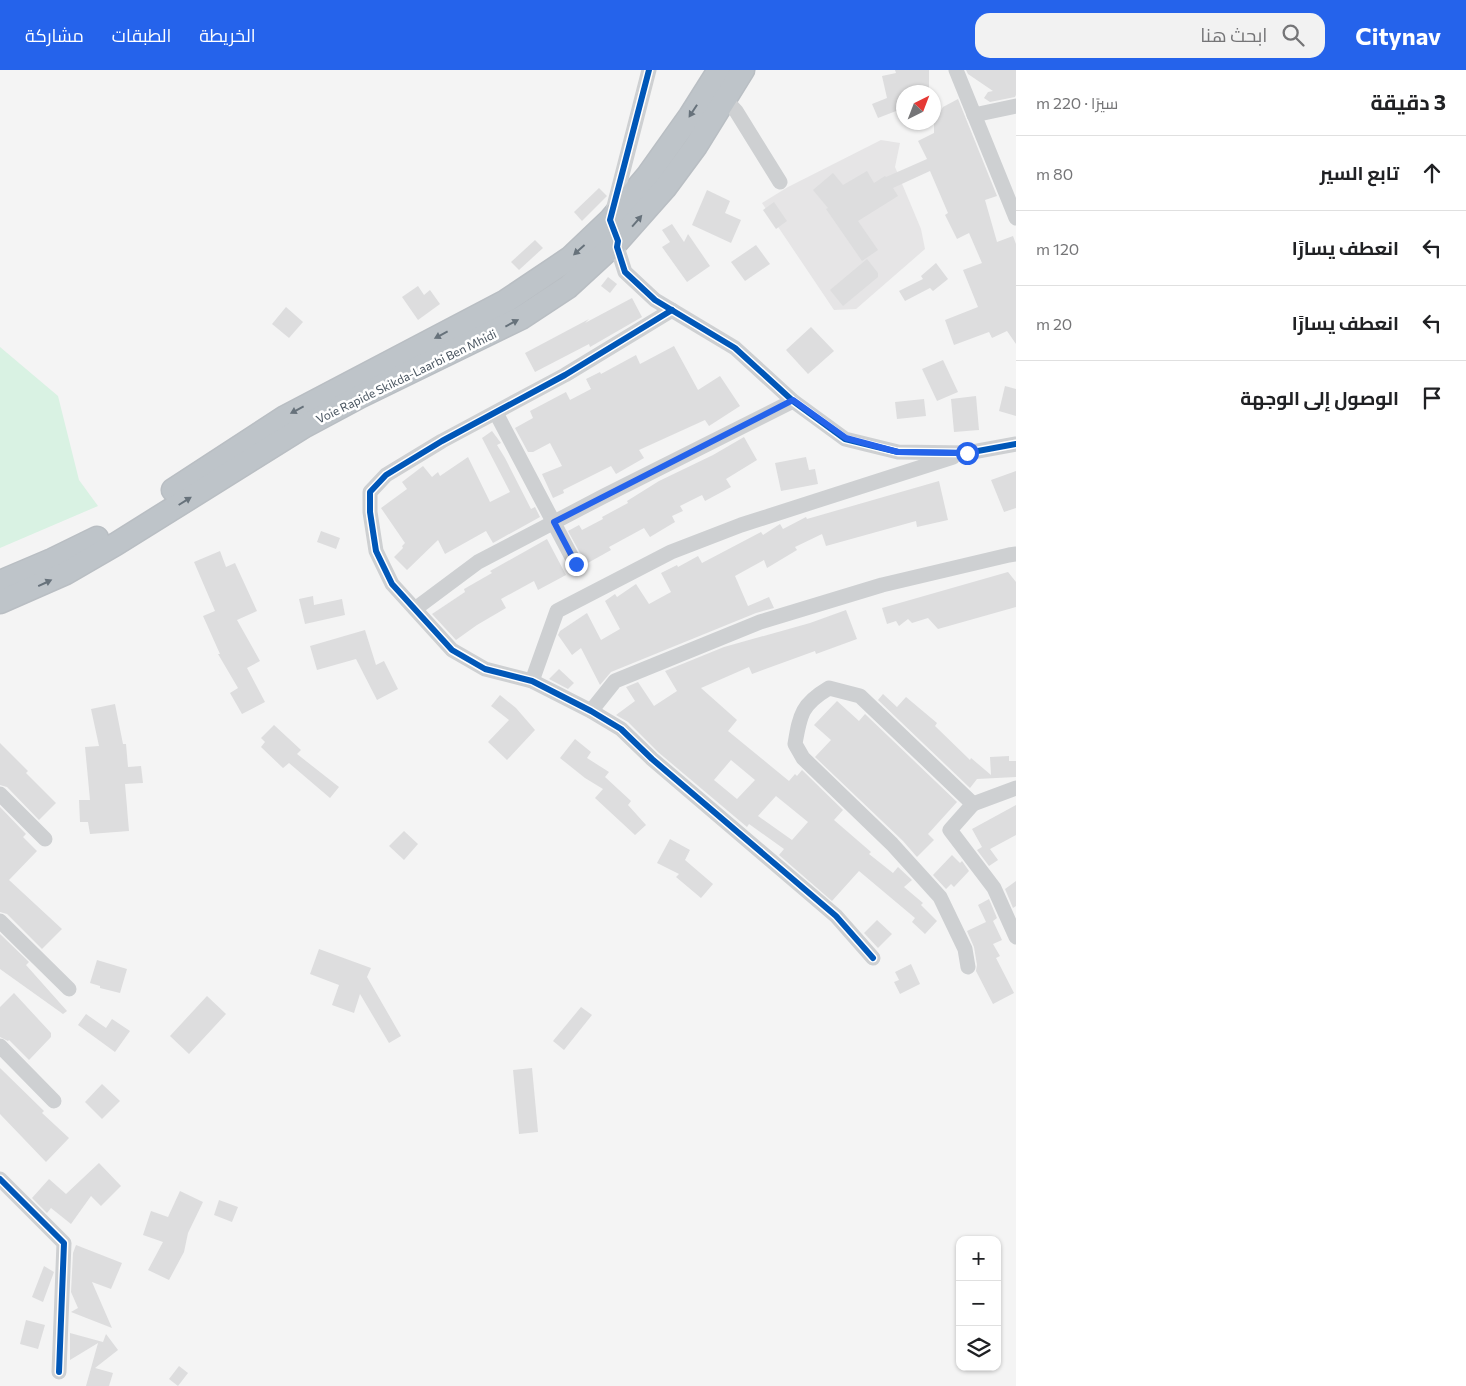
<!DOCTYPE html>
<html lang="ar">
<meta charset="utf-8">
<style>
:root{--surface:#fff;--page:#f2f2f2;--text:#202124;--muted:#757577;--line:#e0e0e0;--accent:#2563eb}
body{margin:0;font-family:Commissioner,Cairo,sans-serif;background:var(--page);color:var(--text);direction:rtl}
.controls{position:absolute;right:15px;bottom:15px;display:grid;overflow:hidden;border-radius:10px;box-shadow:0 1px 4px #0004}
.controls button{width:45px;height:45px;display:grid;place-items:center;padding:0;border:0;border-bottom:1px solid var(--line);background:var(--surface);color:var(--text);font:25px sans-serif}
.compass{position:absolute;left:896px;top:15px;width:45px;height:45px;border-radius:50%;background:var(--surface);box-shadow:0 1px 4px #0004;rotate:42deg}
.stop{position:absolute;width:15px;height:15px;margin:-11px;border:4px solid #2563eb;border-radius:50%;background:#fff}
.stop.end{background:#2563eb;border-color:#fff;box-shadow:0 1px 5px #0008}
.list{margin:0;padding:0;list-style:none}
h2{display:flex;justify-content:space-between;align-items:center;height:65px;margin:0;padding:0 20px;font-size:21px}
h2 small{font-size:16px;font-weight:400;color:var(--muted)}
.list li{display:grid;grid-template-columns:32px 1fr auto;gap:15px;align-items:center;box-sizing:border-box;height:75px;padding:0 20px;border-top:1px solid var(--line)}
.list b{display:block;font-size:19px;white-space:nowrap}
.list em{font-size:16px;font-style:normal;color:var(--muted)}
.icon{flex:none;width:28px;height:28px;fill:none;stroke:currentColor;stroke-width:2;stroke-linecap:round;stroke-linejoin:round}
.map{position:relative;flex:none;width:1016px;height:1316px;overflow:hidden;direction:ltr}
header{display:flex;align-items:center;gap:30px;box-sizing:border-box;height:70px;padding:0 25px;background:var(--accent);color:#fff}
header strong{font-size:24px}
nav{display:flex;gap:28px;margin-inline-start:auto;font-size:18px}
.search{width:350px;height:45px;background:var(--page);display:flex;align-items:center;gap:12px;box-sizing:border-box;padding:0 18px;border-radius:15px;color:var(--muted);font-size:19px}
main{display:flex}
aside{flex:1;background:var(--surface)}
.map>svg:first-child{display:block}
.education{fill:#e6e5e6}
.green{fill:#d9f2e3}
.building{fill:#ddddde;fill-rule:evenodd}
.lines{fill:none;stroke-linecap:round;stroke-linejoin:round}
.highway-casing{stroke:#b9bec3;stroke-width:25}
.minor{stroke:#ced0d2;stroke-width:15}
.highway{stroke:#bec4c9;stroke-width:22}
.cycleway-casing{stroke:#fff;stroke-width:9}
.cycleway{stroke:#0057b8;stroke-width:6}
.oneway{fill:#67727b}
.route{stroke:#2563eb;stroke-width:6}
.labels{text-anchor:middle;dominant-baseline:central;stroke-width:5;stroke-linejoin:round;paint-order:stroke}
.street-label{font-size:12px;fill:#4a5661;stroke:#fff}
</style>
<header>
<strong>Citynav</strong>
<div class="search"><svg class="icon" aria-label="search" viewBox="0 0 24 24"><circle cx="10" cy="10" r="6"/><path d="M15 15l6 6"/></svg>ابحث هنا</div>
<nav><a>الخريطة</a><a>الطبقات</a><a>مشاركة</a></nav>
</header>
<main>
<aside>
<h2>3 دقيقة<small>سيرًا · 220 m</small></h2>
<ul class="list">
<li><svg class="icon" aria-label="ahead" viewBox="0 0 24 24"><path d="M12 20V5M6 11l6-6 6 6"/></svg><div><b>تابع السير</b></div><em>80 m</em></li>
<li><svg class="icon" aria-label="left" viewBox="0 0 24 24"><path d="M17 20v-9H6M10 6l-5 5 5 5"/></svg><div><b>انعطف يسارًا</b></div><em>120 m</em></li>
<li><svg class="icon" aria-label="left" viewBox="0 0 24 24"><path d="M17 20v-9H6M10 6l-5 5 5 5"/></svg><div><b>انعطف يسارًا</b></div><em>20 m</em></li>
<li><svg class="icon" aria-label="arrive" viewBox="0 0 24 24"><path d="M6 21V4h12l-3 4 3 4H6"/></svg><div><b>الوصول إلى الوجهة</b></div></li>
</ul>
</aside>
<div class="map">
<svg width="1016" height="1316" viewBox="0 0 1016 1316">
<rect width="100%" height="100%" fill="#f4f4f4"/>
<!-- education -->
<path class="education" d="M881,70L900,73L895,97L921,159L925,179L856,239L834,240L762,133L788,117Z"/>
<!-- green -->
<path class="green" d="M0,277L58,326L79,410L98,436L0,478Z"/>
<!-- building -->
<g class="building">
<path d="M895,0H929V22H904V38L878,48L872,34L887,28L882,6L896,3Z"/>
<path d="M966,0H1016V25L1015,27L990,32L984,28L988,22L993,21L968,4Z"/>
<path d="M958,29L997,126L985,130L997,172L1013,166L1016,174V274L1007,261L992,268L989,262L954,275L945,250L978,237L963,200L982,193L969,163L957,169L945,145L948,143L930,101L893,118L898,126L858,151L878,180L862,191L826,139L828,138L813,120L833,103L843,115L867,101L874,113L885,106L886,107L927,89L918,71L934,63V53L943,37Z"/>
<path d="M599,118L607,126L582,151L574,142Z"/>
<path d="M707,120L730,131L725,143L741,150L731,173L692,155Z"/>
<path d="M774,132L787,151L776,159L763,140Z"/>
<path d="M672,154L684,172L688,164L710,196L687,212L662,177L670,172L662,160Z"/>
<path d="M535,170L543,178L519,200L511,192Z"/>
<path d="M756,175L770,194L745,211L731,192Z"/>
<path d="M867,189L878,203V207L843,236L830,220Z"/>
<path d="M936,193L948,209L933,221L930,218L905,231L899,221L923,209L921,206Z"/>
<path d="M608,207L617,214L610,223L601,216Z"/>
<path d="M418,216L424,225L430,220L440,234L418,250L402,227Z"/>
<path d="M632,228L642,247L590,277L589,274L535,302L525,283L589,249L585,253Z"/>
<path d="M286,237L303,252L289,268L272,254Z"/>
<path d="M811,257L834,281L808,304L786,280Z"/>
<path d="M674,276L698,320L720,306L740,336L709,356L705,350L639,380L644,388L616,404L611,396L563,420L564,423L553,428L542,404L562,396L550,373L533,382H528L515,358L533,348L530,341L566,322L570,330L591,319L586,309L600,302L601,304L636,285L640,294Z"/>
<path d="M943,290L958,322L937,331L922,299Z"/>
<path d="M1005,316L1016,319V346L999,341Z"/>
<path d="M976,326L979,360L954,362L951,329Z"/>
<path d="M924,329L926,346L897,349L895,332Z"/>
<path d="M492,361L501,373L497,375L505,388L531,439L535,437L540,447L493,473L486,461L445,484L438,470L407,500L394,487L403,478L402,476L405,473L381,438L407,419L402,412L423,396L432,407L438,402L440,406L468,387L490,432L510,422L482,368Z"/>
<path d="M744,367L757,390L726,409L731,417L705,431L702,425L680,436L683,441L672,446L675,452L650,467L644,458L609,477L611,480L586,494L568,461L579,455L582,460L603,449L602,447L628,433L627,431L659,411L713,385Z"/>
<path d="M806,387L809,400L815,399L818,414L781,421L775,393Z"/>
<path d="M1016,401V438L1004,442L991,410Z"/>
<path d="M939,411L948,450L917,457L916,451L826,476L822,464L795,477L797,480L767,498L764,490L735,506L748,536L769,527L774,538L756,543L611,602L600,615L581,578L572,585L558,565L560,561L587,543L601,570L620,559L605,531L615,524L617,527L636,514L649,534L671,522L661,503L677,495L678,497L698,486L702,493L761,462L763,465L780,454L783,459L806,447L807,449Z"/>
<path d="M321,461L340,468L336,479L317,472Z"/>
<path d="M547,469L566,505L538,520L534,511L501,529L506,538L477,555L456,570L432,544L465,522L464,519L492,503L490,501Z"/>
<path d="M220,481L226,497L235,493L257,541L237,550L260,591L247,598L265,632L242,644L230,623L238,618L218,584H220L203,546L215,541L194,492Z"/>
<path d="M1008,502L1016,512V537L938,559L928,548L912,553L908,549L899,556L896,551L887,554L882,538Z"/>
<path d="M313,526L314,535L342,529L345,545L305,554L299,529Z"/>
<path d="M846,540L857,569L816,584L815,581L752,604L749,597L701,618L737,650L728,661L789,711L795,704L797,706L802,700L843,740L834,750L871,782L869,784L893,803L898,797L912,810L904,817L923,833L921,835L937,851L925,864L912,852L915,848L859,801L832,831L779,785L784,779L749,754L747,757L658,682L628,652L616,645L635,631L626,617L638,612L654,636L677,621L665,601L724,577L810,553ZM731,690L755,710L737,729L714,710ZM776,726L808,752L792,770L758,746Z"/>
<path d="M365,560L376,595L384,591L398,619L377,630L356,589L317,600L310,576Z"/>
<path d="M559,599L574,613L568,619L549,609Z"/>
<path d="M883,624L897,637L906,627L937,653L935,656L970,690L971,688L991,705L990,687L1009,686V691H1016V707L977,709L970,718L878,630Z"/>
<path d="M500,625L516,638L535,660L507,690L488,672L509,650L491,636Z"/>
<path d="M837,631L859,651L865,644L957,732L928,764L934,770L917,787L903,771L815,687L831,670L814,655Z"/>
<path d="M115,634L123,674H126L128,697L141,696L143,713L125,714L129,761L90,764L88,752H80L79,730H90L85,677L99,676L91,639Z"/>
<path d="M274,655L301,680L297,684L339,717L330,728L289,693L283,698L261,677L265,672L261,668Z"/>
<path d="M575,669L591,682L587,688L609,702L605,707L631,731L628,735L646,755L635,765L595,728L603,719L585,708L560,688Z"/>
<path d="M0,673L28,701L26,703L56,733L39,750L7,717L0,715Z"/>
<path d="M1016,735V765L990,779L998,790L989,796L977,780L982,777L972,759Z"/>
<path d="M0,737L26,764L23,767L37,781L9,810L62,859L42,879L7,844L0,842Z"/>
<path d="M404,761L418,774L404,790L389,776Z"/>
<path d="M670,769L690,780L685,790L713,814L701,828L676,807L679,804L657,793Z"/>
<path d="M952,785L960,793L962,791L969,801L954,817L951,814L946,819L933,805Z"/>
<path d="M1016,811V836L1013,838L1005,819Z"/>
<path d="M989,829L997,848L993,851L1002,870L993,874L1000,886L996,888L1014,923L993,934L976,901L977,895L974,877L967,861L986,852L978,835Z"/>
<path d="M877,850L892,864L878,878L864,863Z"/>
<path d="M0,864L29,892L26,895L67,941L63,944L0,899Z"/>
<path d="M319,879L371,898L367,907L401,966L389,973L360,924L354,943L332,935L339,915L310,904Z"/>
<path d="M97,890L127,899L120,923L100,918V916L90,913Z"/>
<path d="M911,894L920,914L900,924L894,912L899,910L895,902Z"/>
<path d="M14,923L51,963V967L29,990L9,970L8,971L0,967V937Z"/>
<path d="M207,926L226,944L189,984L170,966Z"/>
<path d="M581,937L592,945L564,980L553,971Z"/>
<path d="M86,944L106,958L112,949L130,961L115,982L78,955Z"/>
<path d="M0,998L44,1041L42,1043L69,1068L46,1092L0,1044Z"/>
<path d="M532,998L538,1062L519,1064L513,1000Z"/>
<path d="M102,1014L120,1031L102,1049L85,1032Z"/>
<path d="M99,1093L121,1116L101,1136L91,1126L71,1154L51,1138L47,1143L32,1128L49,1109L66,1124Z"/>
<path d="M180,1121L203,1132L188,1163L184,1182L169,1210L148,1200L163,1172L143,1165L151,1141L168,1147Z"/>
<path d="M219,1130L238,1137L232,1152L214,1145Z"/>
<path d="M76,1175L122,1193L111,1219L92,1212L112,1258L71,1242L78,1238L71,1222L73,1183Z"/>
<path d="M44,1196L54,1202L43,1232L32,1227Z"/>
<path d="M26,1250L45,1255L38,1279L20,1274Z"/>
<path d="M70,1263L103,1272L106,1264L118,1280L95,1298L113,1303L109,1316H86L98,1273L70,1290Z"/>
<path d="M179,1296L188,1303L178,1316L169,1309Z"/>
</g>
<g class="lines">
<defs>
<g id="highway">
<path d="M173,420L285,347L506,231L570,188L610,150L648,105L690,46L719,0"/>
<path d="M0,512L52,490L97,468"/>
<path d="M0,532L66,503L116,474L305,356L361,326L521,248L568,217L618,171L665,118L696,76L743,0"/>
</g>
</defs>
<!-- highway casing -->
<use href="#highway" class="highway-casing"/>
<!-- minor -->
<g class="minor">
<path d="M956,0L1016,148"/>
<path d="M725,29L736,41L780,112"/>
<path d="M974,45L1016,36"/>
<path d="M612,144L649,0"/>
<path d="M616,165L618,171L617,177L625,202L655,230L735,278L793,331L845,369L898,382L967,383L1016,374"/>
<path d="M672,240L565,305L442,371L386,405L370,422V442L376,481L392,514L452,580L485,599L532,611L591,641L621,659L652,689L836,846L873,888"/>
<path d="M496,343L576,495"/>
<path d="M415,539L478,492L604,426L793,331"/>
<path d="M532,611L557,541L671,482L741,455L953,387"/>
<path d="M591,641L615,611L760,552L882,515L1009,485L1016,484"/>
<path d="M0,724L45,769"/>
<path d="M973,734L950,760L994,818L1016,867"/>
<path d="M0,851L69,919"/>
<path d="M968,897L965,879L940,827L892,774L803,688L795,674C800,644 802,634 829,618L860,626L973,734L1016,718"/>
<path d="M0,976L54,1031"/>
<path d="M0,1109L64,1173L59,1302"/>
</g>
<!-- highway -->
<use href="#highway" class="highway"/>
<defs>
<g id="cycleway">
<path d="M649,0L610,150L618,171L617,177L625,202L655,230L735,278L793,331L845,369L898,382L967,383L1016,374"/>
<path d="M672,240L565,305L442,371L386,405L370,422V442L376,481L392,514L452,580L485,599L532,611L591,641L621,659L652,689L836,846L873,888"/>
<path d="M0,1109L64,1173L59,1302"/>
</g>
</defs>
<!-- cycleway casing -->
<use href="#cycleway" class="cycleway-casing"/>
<!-- cycleway -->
<use href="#cycleway" class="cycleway"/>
</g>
<!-- one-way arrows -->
<defs><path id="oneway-solid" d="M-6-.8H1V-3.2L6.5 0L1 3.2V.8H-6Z" transform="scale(1.25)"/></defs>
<g class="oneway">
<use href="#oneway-solid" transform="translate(693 41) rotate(123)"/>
<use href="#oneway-solid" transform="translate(637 151) rotate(-49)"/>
<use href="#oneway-solid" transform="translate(579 180) rotate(138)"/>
<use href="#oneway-solid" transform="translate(512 253) rotate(-28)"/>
<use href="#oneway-solid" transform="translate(441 265) rotate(152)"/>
<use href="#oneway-solid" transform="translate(297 340) rotate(152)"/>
<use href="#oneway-solid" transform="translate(185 431) rotate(-32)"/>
<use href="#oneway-solid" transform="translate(45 513) rotate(-25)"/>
</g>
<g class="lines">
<!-- route -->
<path class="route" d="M576,494L554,452L793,330L846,368L898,382L967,383"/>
</g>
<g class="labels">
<!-- street labels -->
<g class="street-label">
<text transform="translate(406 306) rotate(-26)">Voie Rapide Skikda-Laarbi Ben Mhidi</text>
</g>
</g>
</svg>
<div class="controls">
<button>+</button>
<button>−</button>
<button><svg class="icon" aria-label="layers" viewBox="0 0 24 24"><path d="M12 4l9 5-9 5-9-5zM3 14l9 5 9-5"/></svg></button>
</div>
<svg class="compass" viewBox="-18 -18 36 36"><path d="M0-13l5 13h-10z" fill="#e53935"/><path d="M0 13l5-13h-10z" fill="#757577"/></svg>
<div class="stop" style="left:967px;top:383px"></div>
<div class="stop end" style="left:576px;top:494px"></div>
</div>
</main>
